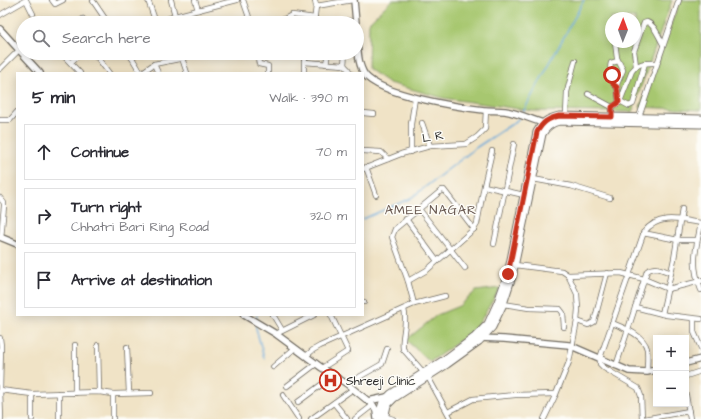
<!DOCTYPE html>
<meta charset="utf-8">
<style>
:root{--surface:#fff;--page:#f7f7f7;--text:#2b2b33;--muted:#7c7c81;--line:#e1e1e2}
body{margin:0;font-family:"Architects Daughter",sans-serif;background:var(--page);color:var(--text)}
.controls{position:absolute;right:12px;bottom:12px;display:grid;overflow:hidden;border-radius:0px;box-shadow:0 2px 10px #0003}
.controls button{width:36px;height:36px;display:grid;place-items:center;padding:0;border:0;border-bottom:1px solid var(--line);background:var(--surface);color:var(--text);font:20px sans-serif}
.compass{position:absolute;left:605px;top:12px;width:36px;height:36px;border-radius:50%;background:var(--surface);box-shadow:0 2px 10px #0003;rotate:1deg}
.stop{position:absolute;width:12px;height:12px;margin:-9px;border:3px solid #c8321e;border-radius:50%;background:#fff}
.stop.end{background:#c8321e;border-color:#fff;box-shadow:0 1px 4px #0008}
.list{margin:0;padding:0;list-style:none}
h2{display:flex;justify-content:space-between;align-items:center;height:52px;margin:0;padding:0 16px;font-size:17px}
h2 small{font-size:13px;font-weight:400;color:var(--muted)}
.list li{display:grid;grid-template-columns:26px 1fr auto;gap:12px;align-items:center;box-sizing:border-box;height:56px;margin:0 8px 8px;padding:0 8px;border:1px solid var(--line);border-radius:0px}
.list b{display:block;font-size:15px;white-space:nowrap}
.list p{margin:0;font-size:13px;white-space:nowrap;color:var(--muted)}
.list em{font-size:13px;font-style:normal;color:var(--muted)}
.icon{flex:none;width:22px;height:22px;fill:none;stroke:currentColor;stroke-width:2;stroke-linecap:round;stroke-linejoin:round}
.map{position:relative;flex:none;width:701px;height:419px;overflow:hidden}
.search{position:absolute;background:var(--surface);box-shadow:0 2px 10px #0003;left:16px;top:16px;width:348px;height:44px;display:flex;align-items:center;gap:10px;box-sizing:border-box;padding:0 14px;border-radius:22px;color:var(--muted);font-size:15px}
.panel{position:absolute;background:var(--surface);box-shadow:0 2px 10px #0003;left:16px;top:72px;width:348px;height:244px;border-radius:0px}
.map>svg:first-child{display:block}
.green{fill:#a7c770;stroke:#69794e;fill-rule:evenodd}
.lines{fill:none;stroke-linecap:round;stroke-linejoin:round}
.stream{stroke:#65a8da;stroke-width:1.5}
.minor-casing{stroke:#706b61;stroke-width:6}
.tertiary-casing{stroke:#706b61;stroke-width:8}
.primary-casing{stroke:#706b61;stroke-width:9}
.minor{stroke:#fff;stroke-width:4.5}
.tertiary{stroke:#fff;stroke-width:5.5}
.primary{stroke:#fff;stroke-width:7}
.route{stroke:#c8321e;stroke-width:5}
.labels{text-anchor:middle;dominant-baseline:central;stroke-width:3;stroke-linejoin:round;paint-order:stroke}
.street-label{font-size:12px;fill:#2b2b2b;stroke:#fdfcf7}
.poi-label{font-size:12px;fill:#2b2b2b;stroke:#fdfcf7;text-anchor:start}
.neighbourhood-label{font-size:13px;letter-spacing:1px;fill:#66564e;stroke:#fdfcf7}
</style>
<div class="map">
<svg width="701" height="419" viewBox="0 0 701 419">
<rect width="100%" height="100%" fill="#fdfcf7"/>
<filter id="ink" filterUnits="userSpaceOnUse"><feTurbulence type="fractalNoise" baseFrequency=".025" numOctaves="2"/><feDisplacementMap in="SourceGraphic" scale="8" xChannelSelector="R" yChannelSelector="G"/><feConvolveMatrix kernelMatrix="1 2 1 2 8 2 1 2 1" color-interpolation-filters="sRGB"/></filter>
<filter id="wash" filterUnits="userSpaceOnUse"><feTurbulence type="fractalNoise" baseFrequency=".012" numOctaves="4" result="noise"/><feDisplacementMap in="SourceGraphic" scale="16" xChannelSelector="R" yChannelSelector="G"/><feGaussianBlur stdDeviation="0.9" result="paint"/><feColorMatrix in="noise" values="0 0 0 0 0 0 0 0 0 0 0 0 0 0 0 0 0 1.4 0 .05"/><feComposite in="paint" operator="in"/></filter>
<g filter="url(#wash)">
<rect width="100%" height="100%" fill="#f0e3c6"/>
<!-- green -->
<g class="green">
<path d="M392,0H672L632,112L533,111L443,98L389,83L368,69L369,22ZM611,18H635V42H611Z"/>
<path d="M680,0H701V110L640,107Z"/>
<path d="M500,288L475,330L430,362L406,340L437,315L459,306L476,291Z"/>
</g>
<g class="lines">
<!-- stream -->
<g class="stream">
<path d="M522,114L584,0"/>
<path d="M363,219L411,198L477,147L515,122L520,117"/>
<path d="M256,321L257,315"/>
<path d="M256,325V328L264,358"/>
</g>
</g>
</g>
<g filter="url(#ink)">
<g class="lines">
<defs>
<g id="minor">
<path d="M26,0L33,14"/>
<path d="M52,0L55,4L63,0"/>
<path d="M148,0L156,23"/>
<path d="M195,0L198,10"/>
<path d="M243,0L251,23"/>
<path d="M93,1L108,23"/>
<path d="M316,6L353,0"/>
<path d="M0,15L26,0"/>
<path d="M175,16L237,0"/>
<path d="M78,23L83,19"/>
<path d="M157,23L167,19"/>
<path d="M169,23L167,19L175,16L171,0"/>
<path d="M277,23L292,15L315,18"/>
<path d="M314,23L316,6L315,0"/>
<path d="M348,23L349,21"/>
<path d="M615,42L617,58L623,70L617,84L619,103"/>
<path d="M61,53L80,73"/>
<path d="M94,53L109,73"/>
<path d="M129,53L141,73"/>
<path d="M178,53L179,59L182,58L187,73"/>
<path d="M257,53L259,64L268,66V73"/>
<path d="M131,57L139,53"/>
<path d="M182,58L199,53"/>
<path d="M71,62L81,53"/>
<path d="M304,62L344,65L348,69L350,73"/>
<path d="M154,64L158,73"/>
<path d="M326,64L328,53"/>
<path d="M344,65L345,53"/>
<path d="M636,66L634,51L644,23L647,22C655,25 658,36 663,44"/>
<path d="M0,69L23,46"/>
<path d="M141,73L154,64L179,59"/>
<path d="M304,73V62L306,53"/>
<path d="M617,87C612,84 609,69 611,63L618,61"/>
<path d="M588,94L612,107"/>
<path d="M620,101L629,106L633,104L645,63"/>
<path d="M363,113L374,114"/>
<path d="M566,116L567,92L575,61"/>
<path d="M612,117V107L619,103L621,99L632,71C639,62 646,63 656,63"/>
<path d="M639,117L679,0"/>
<path d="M0,120H10L17,112"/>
<path d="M422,123L430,146"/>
<path d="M363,151L381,152L388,159"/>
<path d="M411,152V124L415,98"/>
<path d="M366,167L376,195"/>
<path d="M363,169L401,154L430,146L466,144L477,137L485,129L486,110"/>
<path d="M533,179L571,186L610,198"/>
<path d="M484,186L492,151"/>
<path d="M0,198L4,203V206L1,238"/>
<path d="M419,209L465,268"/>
<path d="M406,219L437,261"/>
<path d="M701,223C696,251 690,262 701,290"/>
<path d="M643,233L678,240H697"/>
<path d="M494,244L514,144"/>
<path d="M515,265L562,271L568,275L577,294L578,309L577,321L569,362L556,394L544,419"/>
<path d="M568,275L621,273L644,279L668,289L701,281"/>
<path d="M408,281L427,270L474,229L477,224L484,186L524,195"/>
<path d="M363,302H364"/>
<path d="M414,304L408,281L392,237L395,229L442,190H444L474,229"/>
<path d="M503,304L529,308L560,309L563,313L564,327"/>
<path d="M635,307L666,315L701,319"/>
<path d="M404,309C408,325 401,335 403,349L424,373"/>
<path d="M662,314L674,259L682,209"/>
<path d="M273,315L282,330"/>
<path d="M694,319V332L701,348"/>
<path d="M577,321L588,325L594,322L607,273"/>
<path d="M612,323C624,328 644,335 647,349C648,356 647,365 647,372"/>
<path d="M276,334L314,315"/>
<path d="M0,338L1,346L0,390L1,419"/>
<path d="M75,345V393"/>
<path d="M98,345L99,392"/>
<path d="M127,347L129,393"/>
<path d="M306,356L313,350L320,346L414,304L445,296"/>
<path d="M616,366L647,271C654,265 663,270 671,273"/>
<path d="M273,367L295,348"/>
<path d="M322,368L348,351L331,315"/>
<path d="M686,376L701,371"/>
<path d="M428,377L451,419"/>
<path d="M347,384L382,364L387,349"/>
<path d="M287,386L316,364"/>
<path d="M0,390L32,394L99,392L113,394V419"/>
<path d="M59,393V419"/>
<path d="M32,394V419"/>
<path d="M113,394L151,393"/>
<path d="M283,395L299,419"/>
<path d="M686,395L690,419"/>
<path d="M298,402L333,376"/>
<path d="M334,403L347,419"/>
<path d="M448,412L473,399L515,395L556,394"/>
<path d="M384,416L393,419"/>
<path d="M311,419L353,389"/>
<path d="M355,419L373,405"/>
<path d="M642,419L641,396L638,388L604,368L600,364V358L644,232C659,213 680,220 701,223"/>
<path d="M644,419L689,411"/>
</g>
<g id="tertiary">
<path d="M354,0L356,23"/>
<path d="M0,29L40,73"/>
<path d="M357,40C358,51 358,65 365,75C381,95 458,107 484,110C491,111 498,110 505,111C518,113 530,119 543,123"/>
<path d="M0,237L17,244"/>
<path d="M244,315L276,334L322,368L347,384L373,405L376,410L377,419"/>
<path d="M480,338L504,339L569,345L629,371L647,372L656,370"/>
<path d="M686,363L701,359"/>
<path d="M368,401L387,397"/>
</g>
<g id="primary">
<path d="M379,419V415L383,402L391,394L444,360L475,337L488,324L498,302L508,274L537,132C543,122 547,119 559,116L701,119"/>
<path d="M384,419L387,405L394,398L447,364L479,341L492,327L503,304L512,276L542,134C546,127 551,123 559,121L701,124"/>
</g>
</defs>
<!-- minor casing -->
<use href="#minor" class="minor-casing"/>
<!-- tertiary casing -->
<use href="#tertiary" class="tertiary-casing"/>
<!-- primary casing -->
<use href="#primary" class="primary-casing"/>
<!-- minor -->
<use href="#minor" class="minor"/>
<!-- tertiary -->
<use href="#tertiary" class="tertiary"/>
<!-- primary -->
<use href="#primary" class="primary"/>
</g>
</g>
<g class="lines" filter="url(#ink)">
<!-- route -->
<path class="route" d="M508,274L537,132C543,122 547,119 559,116L612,117V107L619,102L617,87L613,84L612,75"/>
</g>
<!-- icons -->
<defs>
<symbol id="hospital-ring" viewBox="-11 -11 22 22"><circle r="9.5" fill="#fdfcf7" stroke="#c8321e" stroke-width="1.5"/><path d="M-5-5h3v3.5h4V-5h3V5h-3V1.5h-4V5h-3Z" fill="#c8321e"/></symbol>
</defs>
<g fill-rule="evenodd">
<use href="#hospital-ring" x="318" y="368" width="25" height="25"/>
</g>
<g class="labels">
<!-- street labels -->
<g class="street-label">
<text transform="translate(433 137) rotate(-10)">L R</text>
</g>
<!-- poi labels -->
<g class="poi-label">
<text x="346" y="381">Shreeji Clinic</text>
</g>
<!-- neighbourhood labels -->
<g class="neighbourhood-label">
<text x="431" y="210">AMEE NAGAR</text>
</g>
</g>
</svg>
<div class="controls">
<button>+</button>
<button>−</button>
</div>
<svg class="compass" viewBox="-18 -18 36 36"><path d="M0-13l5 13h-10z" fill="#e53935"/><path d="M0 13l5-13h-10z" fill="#7c7c81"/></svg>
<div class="stop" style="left:612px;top:75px"></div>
<div class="stop end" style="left:508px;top:274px"></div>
<div class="search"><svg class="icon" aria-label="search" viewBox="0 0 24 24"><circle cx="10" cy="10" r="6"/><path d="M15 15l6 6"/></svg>Search here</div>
<section class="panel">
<h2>5 min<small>Walk · 390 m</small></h2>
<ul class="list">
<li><svg class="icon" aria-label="ahead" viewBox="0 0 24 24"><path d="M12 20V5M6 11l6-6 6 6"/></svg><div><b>Continue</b></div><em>70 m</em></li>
<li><svg class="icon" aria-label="right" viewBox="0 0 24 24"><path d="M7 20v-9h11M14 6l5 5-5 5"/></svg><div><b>Turn right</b><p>Chhatri Bari Ring Road</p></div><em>320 m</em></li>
<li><svg class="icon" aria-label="arrive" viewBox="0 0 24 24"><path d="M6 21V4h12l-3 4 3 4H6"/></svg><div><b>Arrive at destination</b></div></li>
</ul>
</section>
</div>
